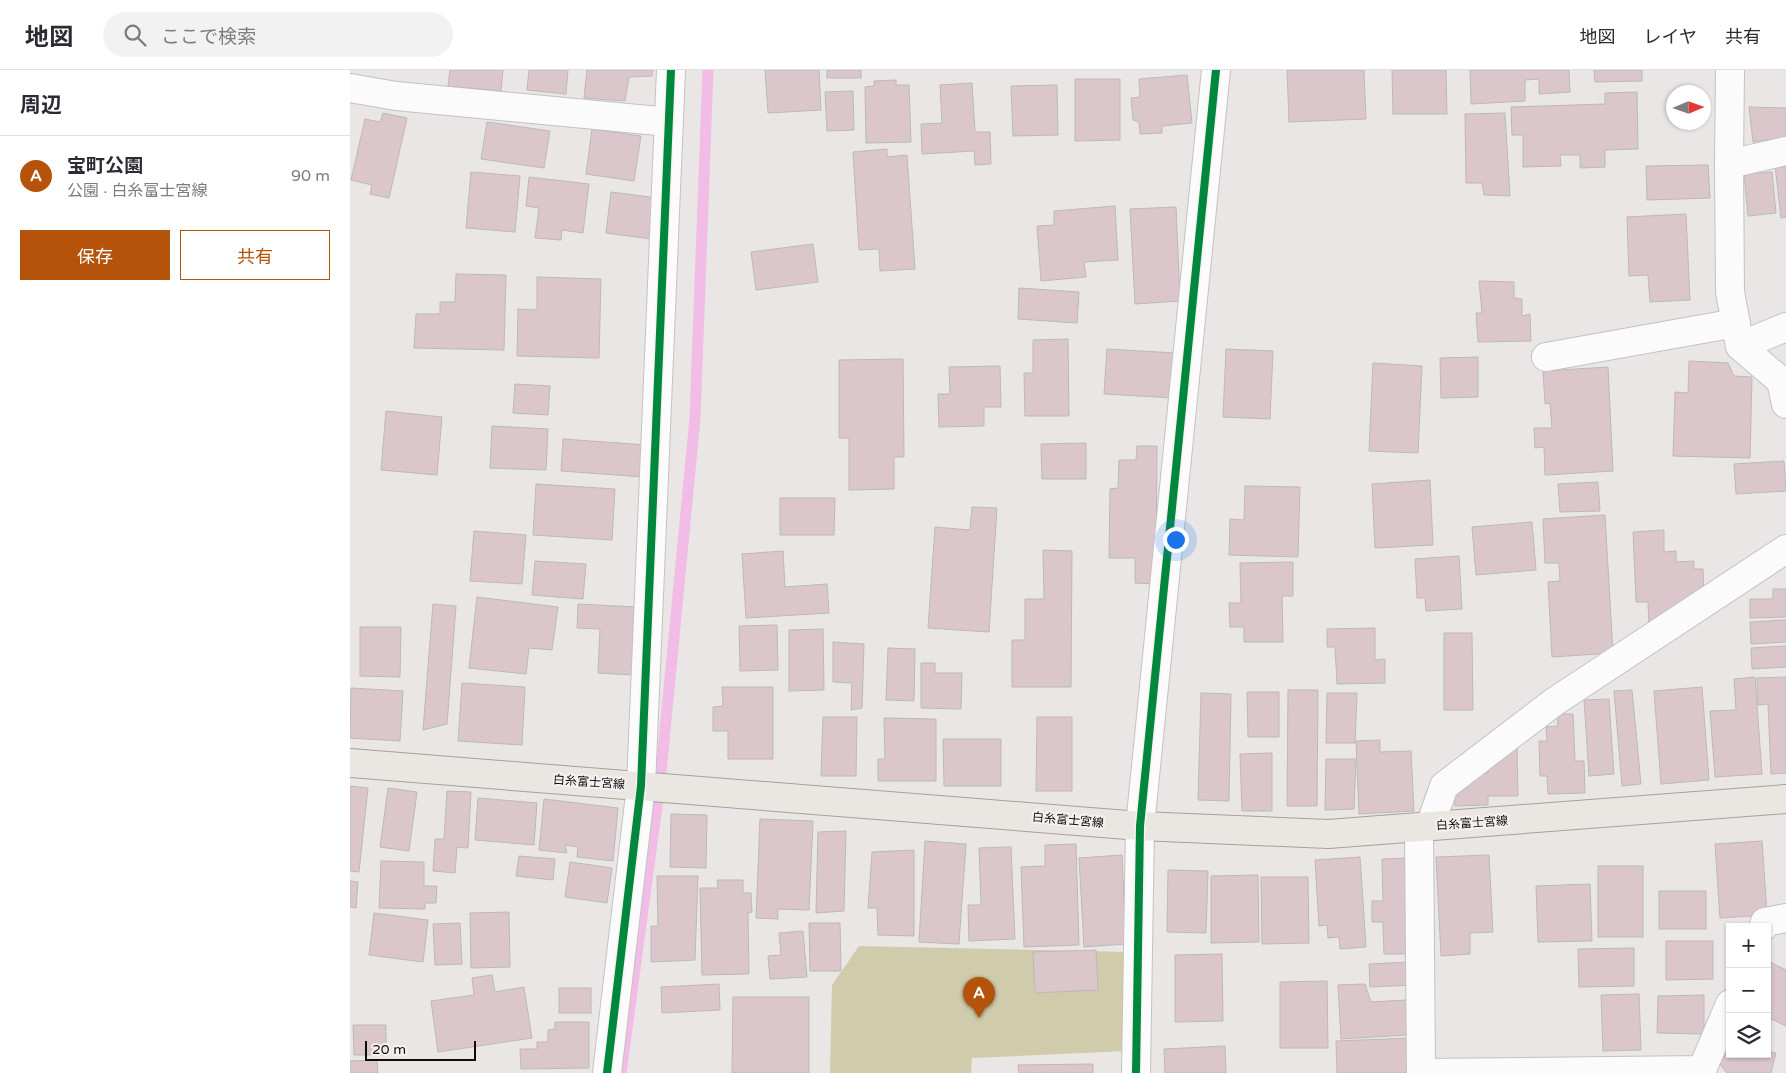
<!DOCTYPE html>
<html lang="ja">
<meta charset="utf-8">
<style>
:root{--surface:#fff;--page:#f2f2f3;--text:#2b2b33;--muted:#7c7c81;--line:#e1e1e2;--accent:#b45309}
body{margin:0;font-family:"Varela Round","Noto Sans JP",sans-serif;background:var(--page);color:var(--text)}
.controls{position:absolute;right:15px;bottom:15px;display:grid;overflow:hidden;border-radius:0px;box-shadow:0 1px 4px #0004}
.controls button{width:45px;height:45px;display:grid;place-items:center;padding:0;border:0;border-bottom:1px solid var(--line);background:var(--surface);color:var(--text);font:25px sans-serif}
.compass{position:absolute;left:1316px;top:15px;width:45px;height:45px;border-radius:50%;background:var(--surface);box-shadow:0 1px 4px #0004;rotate:88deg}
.scale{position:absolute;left:15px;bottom:12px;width:111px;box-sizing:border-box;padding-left:5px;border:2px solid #0e0d0c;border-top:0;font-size:14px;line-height:18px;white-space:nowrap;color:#0e0d0c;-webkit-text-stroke:4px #f7f2f1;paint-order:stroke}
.you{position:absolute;left:825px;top:469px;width:18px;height:18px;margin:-12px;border:4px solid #fff;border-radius:50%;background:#1a73e8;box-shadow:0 0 0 8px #1a73e833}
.badge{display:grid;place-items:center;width:32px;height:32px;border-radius:50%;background:var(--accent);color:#fff;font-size:16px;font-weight:700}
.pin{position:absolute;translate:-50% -41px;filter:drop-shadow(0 1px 2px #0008)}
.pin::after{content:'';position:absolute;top:26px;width:18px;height:15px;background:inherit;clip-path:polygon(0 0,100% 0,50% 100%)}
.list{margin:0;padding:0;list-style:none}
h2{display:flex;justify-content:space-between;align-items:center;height:65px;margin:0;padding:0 20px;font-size:21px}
h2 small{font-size:16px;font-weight:400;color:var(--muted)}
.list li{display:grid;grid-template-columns:32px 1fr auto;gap:15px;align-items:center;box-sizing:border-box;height:80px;padding:0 20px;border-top:1px solid var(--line)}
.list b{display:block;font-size:19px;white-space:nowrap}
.list p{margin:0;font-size:16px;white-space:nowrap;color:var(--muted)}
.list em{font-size:16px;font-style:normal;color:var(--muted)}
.actions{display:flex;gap:10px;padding:15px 20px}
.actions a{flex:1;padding:11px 0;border:1px solid var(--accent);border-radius:0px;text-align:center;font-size:18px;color:var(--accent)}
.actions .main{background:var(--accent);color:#fff}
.icon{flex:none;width:28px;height:28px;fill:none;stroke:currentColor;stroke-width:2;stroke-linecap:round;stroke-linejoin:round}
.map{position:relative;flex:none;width:1436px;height:1003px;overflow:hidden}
header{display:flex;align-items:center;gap:30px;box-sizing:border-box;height:70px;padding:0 25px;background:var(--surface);border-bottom:1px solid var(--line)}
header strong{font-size:24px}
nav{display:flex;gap:28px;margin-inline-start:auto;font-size:18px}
.search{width:350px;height:45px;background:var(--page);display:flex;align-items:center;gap:12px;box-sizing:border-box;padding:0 18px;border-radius:28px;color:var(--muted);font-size:19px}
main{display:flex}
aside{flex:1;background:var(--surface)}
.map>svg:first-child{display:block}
.green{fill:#d0ccab}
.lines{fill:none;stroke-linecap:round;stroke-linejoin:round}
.stream{stroke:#f1bce5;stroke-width:11}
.building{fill:#dbc7cb;stroke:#bbb9b9}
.minor-casing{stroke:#c4c2c1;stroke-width:30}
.major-casing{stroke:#a8a098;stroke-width:30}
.minor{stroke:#fcfbfb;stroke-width:28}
.major{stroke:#eae6e2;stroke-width:28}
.cycleway-casing{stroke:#f7f2f1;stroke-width:11}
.cycleway{stroke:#00873e;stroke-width:8}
.labels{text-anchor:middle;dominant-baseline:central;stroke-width:4;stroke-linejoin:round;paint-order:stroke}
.street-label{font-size:12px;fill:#0e0d0c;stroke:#f7f2f1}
</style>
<header>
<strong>地図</strong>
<div class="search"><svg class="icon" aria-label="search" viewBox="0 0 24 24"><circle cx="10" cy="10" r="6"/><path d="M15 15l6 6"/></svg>ここで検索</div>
<nav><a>地図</a><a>レイヤ</a><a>共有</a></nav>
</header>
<main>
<aside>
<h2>周辺<small></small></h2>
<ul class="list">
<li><span class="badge">A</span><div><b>宝町公園</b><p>公園 · 白糸富士宮線</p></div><em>90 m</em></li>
</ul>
<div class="actions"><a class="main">保存</a><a>共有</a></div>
</aside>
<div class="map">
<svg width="1436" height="1003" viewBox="0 0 1436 1003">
<rect width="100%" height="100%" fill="#e9e6e5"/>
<!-- green -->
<path class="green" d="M509,876L776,882L777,981L622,988L621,1003H480L482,915Z"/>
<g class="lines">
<!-- stream -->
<path class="stream" d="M271,1003L310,713L345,348L358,0"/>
</g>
<!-- building -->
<g class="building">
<path d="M100,0H153L151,21L98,16Z"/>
<path d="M179,0H218L216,24L177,20Z"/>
<path d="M237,0H303L302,6L279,7L275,31L234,28Z"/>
<path d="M415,0H469L471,40L418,43Z"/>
<rect x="477" y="0" width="34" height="8"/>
<path d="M937,0H1014L1016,49L939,52Z"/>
<path d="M1042,0H1096L1097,44H1043Z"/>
<path d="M1120,0H1219L1220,22L1189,24V9L1175,10V31L1121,34Z"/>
<path d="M1244,0H1292V11L1245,12Z"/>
<path d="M837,5L842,53L812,56V63L790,64L789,52L783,50L781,28L790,27L789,9Z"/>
<path d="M725,9H770V70L725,71Z"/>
<path d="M546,10V15H559L561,72L516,73L515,17L524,16V11Z"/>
<path d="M622,13L625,62H640L641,94L625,95L624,81L572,84L571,54L592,53L590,15Z"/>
<path d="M707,15L708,65L663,66L661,16Z"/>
<path d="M503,21L504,60L477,61L475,22Z"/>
<path d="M1287,22L1288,79L1255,80V97L1230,98V85H1210L1211,96L1173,97V65H1162L1161,37L1255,34V23Z"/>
<path d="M1399,37L1436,38V67L1403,72Z"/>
<path d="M33,43L57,48L39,128L20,124L22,115L1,110L15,49L30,52Z"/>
<path d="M1155,43L1160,126L1134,125L1132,113H1116L1115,44Z"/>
<path d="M137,52L200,61L194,98L131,89Z"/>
<path d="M242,59L291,66L284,111L236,104Z"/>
<path d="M537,79V87L557,85L565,199L530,201L529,179L509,180L503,82Z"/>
<path d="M1436,94V147L1431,148L1425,95Z"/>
<path d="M1358,95L1360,128L1297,130L1296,96Z"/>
<path d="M121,102L170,106L165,162L116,158Z"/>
<path d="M1422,102L1426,143L1398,146L1394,104Z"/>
<path d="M179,107L239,114L233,163L212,160L211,170L185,168L189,138L176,136Z"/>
<path d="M261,122L308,128L302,169L256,163Z"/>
<path d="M765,136L768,190L734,192L736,207L691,211L687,156L704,155V141Z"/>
<path d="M826,137L830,231L785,234L780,139Z"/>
<path d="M1336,144L1340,230L1300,232L1298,205L1279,206L1277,147Z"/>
<path d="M463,174L468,212L406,220L401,182Z"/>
<path d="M106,204L156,205L154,280L64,278L66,244H90V232H105Z"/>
<path d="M187,207L251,209L249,288L167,286L168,239L187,240Z"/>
<path d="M1129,211L1164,212V228L1172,229V246L1180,244L1181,271L1128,272L1126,243H1132Z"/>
<path d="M669,218L729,222L727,253L668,249Z"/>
<path d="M718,269L719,346H675L674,303H683V270Z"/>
<path d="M757,279L825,283L823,328L754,324Z"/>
<path d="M876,279L923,281L920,349L873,347Z"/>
<path d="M1128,287V327L1091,328L1090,288Z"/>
<path d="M553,289L554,387H544V419L499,420V368H489V290Z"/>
<path d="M1339,291L1378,293L1384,306L1402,307L1400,388L1323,386L1325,322L1338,323Z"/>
<path d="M1023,293L1072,296L1068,383L1019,381Z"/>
<path d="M650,296L651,337H634V356L589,357L588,324H600L599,297Z"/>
<path d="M1258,297L1263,401L1195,405L1194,377L1185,378L1184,358H1202L1200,333L1195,334L1193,301Z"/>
<path d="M165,314L200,316L198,345L163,343Z"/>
<path d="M36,341L92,347L87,405L31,400Z"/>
<path d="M142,356L198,359L196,400L140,398Z"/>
<path d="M213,369L296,375L293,407L211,401Z"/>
<path d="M736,373V409H692L691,374Z"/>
<path d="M787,376H807L806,514L785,513V488H759L760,419L768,418L769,390H786Z"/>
<path d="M1434,391L1436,421L1386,424L1384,394Z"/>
<path d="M1080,410L1083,475L1025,478L1022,414Z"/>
<path d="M1248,412L1250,441L1210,442L1208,414Z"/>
<path d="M186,414L265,419L262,470L183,465Z"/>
<path d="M895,416L950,417L948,487L879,485L880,449L894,450Z"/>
<path d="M430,428H485L484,465H430Z"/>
<path d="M622,437L647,438L639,562L578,558L585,457L620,460Z"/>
<path d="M1255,445L1263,583L1202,587L1198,512L1210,511L1209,493H1195L1193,449Z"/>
<path d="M1182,452L1186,500L1126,505L1122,457Z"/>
<path d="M1314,460V482L1326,481V492L1344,491V499H1353L1354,528L1299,558L1298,532H1286L1283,462Z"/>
<path d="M124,461L176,465L172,514L120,511Z"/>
<path d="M693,480L722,481L721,617H662V570H675V529H694Z"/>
<path d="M433,481L435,517L477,514L479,543L396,548L392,484Z"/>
<path d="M1109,486L1112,539L1076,541L1075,528H1067L1065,489Z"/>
<path d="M185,491L236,494L233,529L182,525Z"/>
<path d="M943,492V526H932L933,572H894V557H880L879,533H891L890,493Z"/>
<path d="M1423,519H1436V547L1400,548V529H1423Z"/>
<path d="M127,527L208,537L202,580L179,578L176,604L119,598Z"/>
<path d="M83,534L106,536L97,654L73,660Z"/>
<path d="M228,534L286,537L282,605L248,603L250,559L227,558Z"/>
<path d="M1436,550V572L1401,574L1400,552Z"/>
<path d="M427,555L428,600L390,601L389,556Z"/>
<path d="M10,557H51L50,607L10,606Z"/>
<path d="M1025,558V590L1035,589V613L987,614L985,577H977V559Z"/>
<path d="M473,559L474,620L439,621V560Z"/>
<path d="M1094,563H1122L1123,640H1094Z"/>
<path d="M483,572L514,574L512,638L501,640L502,613L483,612Z"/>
<path d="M1436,576V597L1402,599L1401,578Z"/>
<path d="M538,578L565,579L564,631L536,630Z"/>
<path d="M571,593H585V603H612L611,639L571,638Z"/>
<path d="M1405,607L1412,704L1365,707L1360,641L1386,640L1384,609Z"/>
<path d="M1436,607V703L1421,704L1418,634L1408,635L1407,608Z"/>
<path d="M112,613L175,617L172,675L108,671Z"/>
<path d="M372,617H423V689H378V661H363V637L373,636Z"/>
<path d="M1352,617L1359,710L1311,714L1304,621Z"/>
<path d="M1,618L53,621L50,671L0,668Z"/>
<path d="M938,620H968L967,736H937Z"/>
<path d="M1282,620L1291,714L1272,716L1264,621Z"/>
<path d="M897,622H929V667H898Z"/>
<path d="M851,623L881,624L879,731L848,730Z"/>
<path d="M977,623H1007L1005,673H976Z"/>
<path d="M1259,629L1264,704L1239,706L1234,630Z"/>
<path d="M1207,644H1223L1225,691H1234L1235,723L1198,724L1197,706H1190L1189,671H1197L1196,657L1208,656Z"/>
<path d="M473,647H507L506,706H471Z"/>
<path d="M687,647H722V721H686Z"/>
<path d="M534,648L586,649V711H528V689H535Z"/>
<path d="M593,669H651V716H594Z"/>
<path d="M1030,670V682L1061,681L1064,741L1009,744L1006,671Z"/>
<path d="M1167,677L1168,726H1138V735L1105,736L1104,720L1118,705L1138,703L1140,692Z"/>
<path d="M922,683V741H892L890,684Z"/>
<path d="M976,689H1006L1004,739L975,740Z"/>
<path d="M0,716L18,718L9,802L0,801Z"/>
<path d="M38,718L67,722L59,781L30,777Z"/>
<path d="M97,721L121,722L118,778L107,777L105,803L83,801L85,769H94Z"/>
<path d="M128,728L187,733L184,775L125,770Z"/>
<path d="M194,729L268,738L263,791L227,787L228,777L215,775L217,783L189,780Z"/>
<path d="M321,744L357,745L356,798L320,797Z"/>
<path d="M410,749L463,751L459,840L428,839V849L406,848Z"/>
<path d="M496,761L494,841L466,843L468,762Z"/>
<path d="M575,771L616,774L609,874L569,872Z"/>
<path d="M1412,771L1417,845L1370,848L1365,774Z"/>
<path d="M726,774L729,875L674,877L671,797L695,796V775Z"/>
<path d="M661,777L665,869L619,871L618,835H631L629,778Z"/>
<path d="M564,780V866L528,865L527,838H518L522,782Z"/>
<path d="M772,785L776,874L734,877L729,788Z"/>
<path d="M1139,785L1143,862L1120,863V884L1091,886L1086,787Z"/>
<path d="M169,786L205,789L203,810L166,806Z"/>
<path d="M1010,787L1016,877L990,879L989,867L978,868L977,855L969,856L965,790Z"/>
<path d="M1060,788L1062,884H1034L1033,852H1022V831H1033L1032,789Z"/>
<path d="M31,791L74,792V816H87L86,833H75V839L29,838Z"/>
<path d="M220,792L262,798L257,833L215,827Z"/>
<rect x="1248" y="796" width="45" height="71"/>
<path d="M818,800L858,801L856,863L817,862Z"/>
<path d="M908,805L909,872L861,873V806Z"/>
<path d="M307,806H348L345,890L301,892V856H308Z"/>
<path d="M911,807H958L959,873L912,874Z"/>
<path d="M367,810H393V823H401L402,842L398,843L399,904L352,905L350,818H368Z"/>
<path d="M0,811L8,812L6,838L0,837Z"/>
<path d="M1240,814L1242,871L1188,872L1186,816Z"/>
<rect x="1309" y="821" width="47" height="38"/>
<path d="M159,842L160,897L121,898L120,843Z"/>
<path d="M24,843L78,850L73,892L19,885Z"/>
<path d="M110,853L112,894L85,895L83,854Z"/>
<path d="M459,853H490L491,901H460Z"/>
<path d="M453,861L457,907L420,909L418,886L431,885L429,863Z"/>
<path d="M1316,871H1363V909L1316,910Z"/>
<path d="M1284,878V916L1229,917L1228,879Z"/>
<path d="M746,880L748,920L685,923L683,882Z"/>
<path d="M872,884L873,951L825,952V885Z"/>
<path d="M1060,892L1062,915L1020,917L1019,894Z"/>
<path d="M1420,892L1436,900V956L1417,947V898Z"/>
<path d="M142,905L145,922L174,917L182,968L88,982L81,931L124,925L122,908Z"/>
<path d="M977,911L978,978H930V912Z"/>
<path d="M369,914L370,940L312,943L311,917Z"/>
<path d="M1015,914L1021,932L1056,930L1058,965L991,969L988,915Z"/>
<rect x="209" y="918" width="32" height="25"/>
<path d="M1289,924L1291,980L1253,981L1251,925Z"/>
<path d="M1354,925V964L1307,963L1308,926Z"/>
<path d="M383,927H459V1003H382Z"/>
<path d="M205,952H239V998L171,999L170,979H187V972H198V960L205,959Z"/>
<path d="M3,955H36V985H4Z"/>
<path d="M1061,968L1063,1003H987L986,971Z"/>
<path d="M875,976L876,1003H815L814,979Z"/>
<path d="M1380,979V984H1417V982L1426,983L1421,1003H1377L1369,993Z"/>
<path d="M27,990L28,1003H0V991Z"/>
<path d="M743,994V1003H669L668,995Z"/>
</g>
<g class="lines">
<defs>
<g id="minor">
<path d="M1380,0L1379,94L1436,81"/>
<path d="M0,18L46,26L319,52"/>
<path d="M1379,94L1380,222L1390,276"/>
<path d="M1436,257L1390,276L1431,311L1436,334"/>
<path d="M1196,287L1386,253"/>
<path d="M1080,756L1094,716L1204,632L1436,479"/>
<path d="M1069,758L1071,1002"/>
<path d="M1413,857L1415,852L1436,848"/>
<path d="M257,1003L291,716L321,0"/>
<path d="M786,1003L790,756L866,0"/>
<path d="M1071,1003L1352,1000L1380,934"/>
</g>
<path id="major" d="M0,693L790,756L978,764L1436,729"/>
</defs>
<!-- minor casing -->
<use href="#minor" class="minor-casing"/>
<!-- major casing -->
<use href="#major" class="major-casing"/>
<!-- minor -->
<use href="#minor" class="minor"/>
<!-- major -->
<use href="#major" class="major"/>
<defs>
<g id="cycleway">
<path d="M257,1003L291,716L321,0"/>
<path d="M786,1003L790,756L866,0"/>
</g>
</defs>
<!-- cycleway casing -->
<use href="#cycleway" class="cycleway-casing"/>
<!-- cycleway -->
<use href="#cycleway" class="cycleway"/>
</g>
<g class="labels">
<!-- street labels -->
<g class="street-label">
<text transform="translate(239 712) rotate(4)">白糸富士宮線</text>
<text transform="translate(718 750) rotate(5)">白糸富士宮線</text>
<text transform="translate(1122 753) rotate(-4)">白糸富士宮線</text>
</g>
</g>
</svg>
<div class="controls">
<button>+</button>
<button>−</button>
<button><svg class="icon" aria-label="layers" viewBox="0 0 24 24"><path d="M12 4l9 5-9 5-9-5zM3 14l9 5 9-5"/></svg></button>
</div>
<svg class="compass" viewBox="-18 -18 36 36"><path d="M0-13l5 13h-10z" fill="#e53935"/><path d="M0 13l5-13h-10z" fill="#7c7c81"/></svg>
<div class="scale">20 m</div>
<div class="you"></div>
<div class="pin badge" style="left:629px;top:948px">A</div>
</div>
</main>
